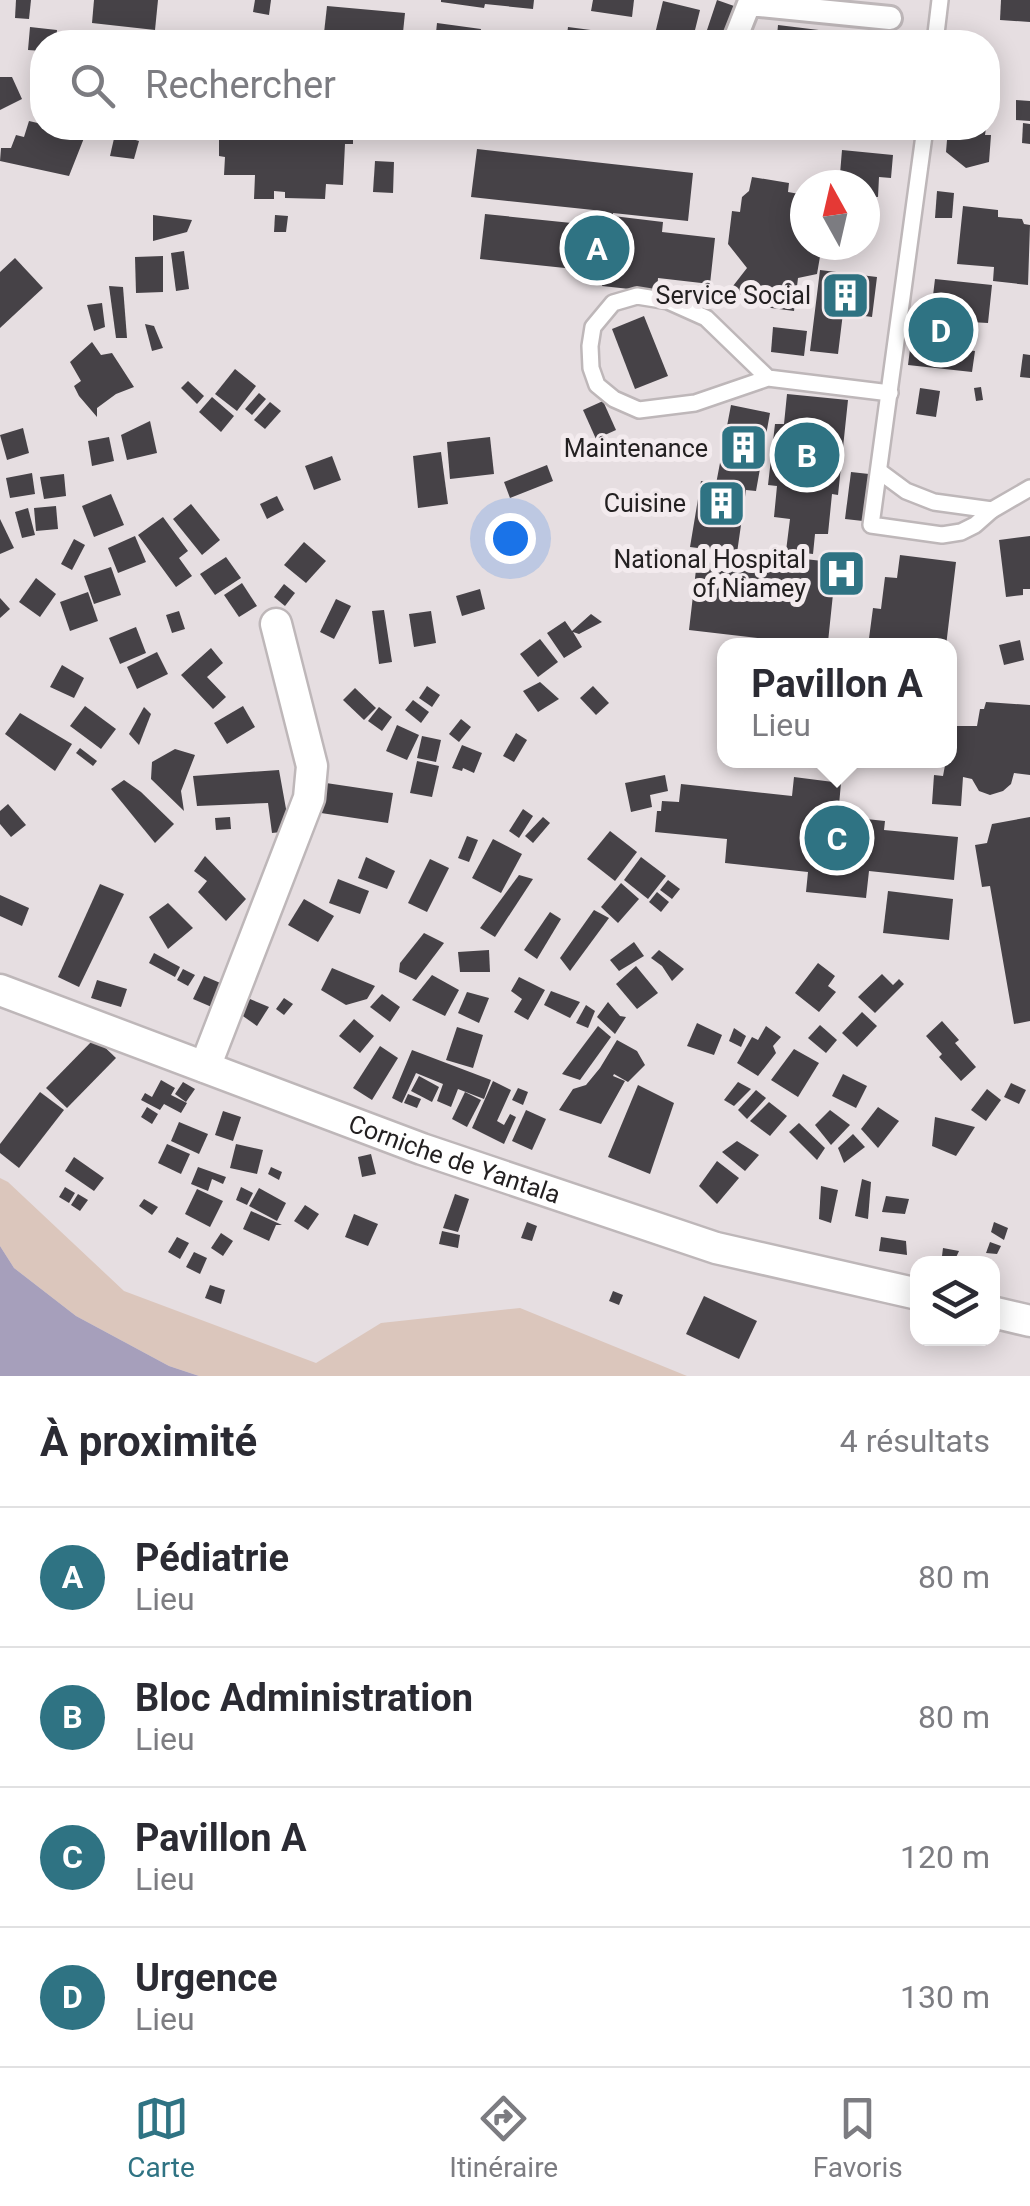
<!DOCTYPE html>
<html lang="fr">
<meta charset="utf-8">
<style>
:root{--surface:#fff;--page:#f7f7f7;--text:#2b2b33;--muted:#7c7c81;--line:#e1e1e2;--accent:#2f7383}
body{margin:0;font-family:Roboto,sans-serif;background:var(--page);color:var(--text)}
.controls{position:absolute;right:30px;bottom:30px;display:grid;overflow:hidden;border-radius:20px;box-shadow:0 5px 25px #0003}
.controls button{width:90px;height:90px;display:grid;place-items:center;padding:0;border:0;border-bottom:2px solid var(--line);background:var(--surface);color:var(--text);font:50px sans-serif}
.compass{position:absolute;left:790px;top:170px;width:90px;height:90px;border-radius:50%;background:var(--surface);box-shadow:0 5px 25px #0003;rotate:352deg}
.you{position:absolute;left:510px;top:538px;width:35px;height:35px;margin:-25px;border:8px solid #fff;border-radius:50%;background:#1a73e8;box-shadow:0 0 0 15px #1a73e833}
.badge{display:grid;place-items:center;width:65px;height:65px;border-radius:50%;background:var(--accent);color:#fff;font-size:32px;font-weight:700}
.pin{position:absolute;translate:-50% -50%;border:5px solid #fff;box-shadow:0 2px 10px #0006}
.popup{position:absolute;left:717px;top:638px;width:240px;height:130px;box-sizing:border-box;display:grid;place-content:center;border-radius:20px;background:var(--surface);filter:drop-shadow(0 2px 8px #0005);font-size:32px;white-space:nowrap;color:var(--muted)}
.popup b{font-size:38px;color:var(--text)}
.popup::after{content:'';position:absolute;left:50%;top:100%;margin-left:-20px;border:20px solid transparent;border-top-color:var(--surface)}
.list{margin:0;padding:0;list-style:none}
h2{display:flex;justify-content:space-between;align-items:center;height:130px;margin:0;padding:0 40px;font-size:42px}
h2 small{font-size:32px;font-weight:400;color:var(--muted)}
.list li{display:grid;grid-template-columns:65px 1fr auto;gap:30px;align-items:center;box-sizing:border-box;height:140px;padding:0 40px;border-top:2px solid var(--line)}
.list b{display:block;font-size:38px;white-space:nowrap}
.list p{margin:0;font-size:32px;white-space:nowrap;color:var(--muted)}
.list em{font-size:32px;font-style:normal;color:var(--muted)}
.icon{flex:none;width:55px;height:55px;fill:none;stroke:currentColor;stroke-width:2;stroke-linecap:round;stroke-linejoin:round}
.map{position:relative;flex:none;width:1030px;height:1376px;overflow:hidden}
.search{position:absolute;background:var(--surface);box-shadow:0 5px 25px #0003;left:30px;right:30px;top:30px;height:110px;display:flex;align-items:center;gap:25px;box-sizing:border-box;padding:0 35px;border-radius:40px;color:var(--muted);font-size:38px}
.sheet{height:690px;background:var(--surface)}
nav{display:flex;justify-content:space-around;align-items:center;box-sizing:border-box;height:140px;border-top:2px solid var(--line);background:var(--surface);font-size:28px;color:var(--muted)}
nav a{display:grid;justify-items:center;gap:5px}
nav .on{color:var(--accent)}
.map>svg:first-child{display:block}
.green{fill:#dbc6bc}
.water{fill:#a69fbb}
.building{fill:#464247}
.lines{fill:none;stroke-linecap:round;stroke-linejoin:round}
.service-casing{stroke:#beb7b9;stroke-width:20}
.pedestrian-casing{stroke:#beb7b9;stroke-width:28}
.minor-casing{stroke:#beb7b9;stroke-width:35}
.service{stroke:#fff;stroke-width:15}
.pedestrian{stroke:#fff;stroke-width:22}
.minor{stroke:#fff;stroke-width:30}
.labels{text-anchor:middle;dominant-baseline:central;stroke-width:10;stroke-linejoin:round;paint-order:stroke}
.poi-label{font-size:25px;fill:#232021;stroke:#f3ebee;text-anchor:end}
.street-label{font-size:25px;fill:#232021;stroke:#f3ebee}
</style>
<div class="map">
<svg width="1030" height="1376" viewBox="0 0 1030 1376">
<rect width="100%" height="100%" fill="#e6dee1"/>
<!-- green -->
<path class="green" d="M0,1178L8,1182L124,1291L316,1363L381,1323L520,1308L687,1376H199L169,1366L76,1316L14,1268L0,1246Z"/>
<!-- water -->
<path class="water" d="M0,1246L14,1268L76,1316L169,1366L199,1376H0Z"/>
<!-- building -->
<g class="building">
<path d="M16,0H31L29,19L15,18Z"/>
<path d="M94,0H158L155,30L92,23Z"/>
<path d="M255,0H271L269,15L253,12Z"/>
<path d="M441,0H534L533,9L485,4L484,8L441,2Z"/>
<path d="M593,0H634L632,17L591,11Z"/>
<path d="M717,0L734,6L722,42H703Z"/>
<path d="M1001,0H1030V22L1000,20Z"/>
<path d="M663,1L700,10L692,42H653Z"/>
<path d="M327,6L405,13L402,42H323Z"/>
<path d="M437,23L481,29L479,42H435Z"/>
<path d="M778,25L827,31L825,42H743L744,32L777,36Z"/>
<path d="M30,27L57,30L56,42H42V51L28,50Z"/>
<path d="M568,27L606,32L604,42H566Z"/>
<path d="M146,34L163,37L161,42H145Z"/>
<path d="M495,35L531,40V42H494Z"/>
<path d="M0,77H12L22,99L0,110Z"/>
<path d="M988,86L996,87L994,120L988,119Z"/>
<path d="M1016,100L1030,101V121L1016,120Z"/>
<path d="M29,121L42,124V128H60L86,133L69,176L0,161L1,148H11L16,135L24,137Z"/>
<path d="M1023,123L1030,124V144L1022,143Z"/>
<path d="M178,128H199L197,135H181Z"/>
<path d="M228,128H316L315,139H336V128H353V144H345L343,185L326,184L325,199L285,198V192L274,191V199H254L255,175H224L225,157L219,156V131H228Z"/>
<path d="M948,128H986L985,135H991L989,162L966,168L946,152Z"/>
<path d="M115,134L139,141L134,159L110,156Z"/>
<path d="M477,149L693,173L688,221L613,213V216L663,222L662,232L715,238L710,284L658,278L657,292L602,286L603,272L480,259L485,214L601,226L603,211L471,197Z"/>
<path d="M842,150L893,155L891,178L879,177L878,197L865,196V185H847L848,174H840Z"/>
<path d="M375,161L394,162L393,193L373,192Z"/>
<path d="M752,177L789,183L788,192L805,195L802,237H805V245H822L817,274L798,278L794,311L748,305L733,286L747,268L728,244L732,211L740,212L742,197L749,191Z"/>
<path d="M937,191L954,193L952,218H935Z"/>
<path d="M963,206L998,210V217L1022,219L1024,224L1030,225L1028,285L993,281L994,267L957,264Z"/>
<path d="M153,215L192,220L187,232L153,241Z"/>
<path d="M275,215L288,216L286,232H274Z"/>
<path d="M184,251L189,289L176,291L171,253Z"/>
<path d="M163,256V292L136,293L135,257Z"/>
<path d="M15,258L43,288L0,328V272Z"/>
<path d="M820,270L877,277L872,317L843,313L838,354L810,351Z"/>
<path d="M935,279L992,285L988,323L970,322L967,350L975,351L972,372L908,365L915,310L931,312Z"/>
<path d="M109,286L123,287L127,338H116Z"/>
<path d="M102,303L105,327L94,331L87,305Z"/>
<path d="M644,316L668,376L635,389L612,329Z"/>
<path d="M145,324L154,326L163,348L152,351Z"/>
<path d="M773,327L807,331L804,356L771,352Z"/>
<path d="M92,342L101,355L112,353L134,387L116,394L97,408V417L79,396L74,386L81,381L70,362Z"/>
<path d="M1023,354L1030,355V378L1020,377Z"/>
<path d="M235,369L256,386L237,411L215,394Z"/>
<path d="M188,381L204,396L197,404L181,388Z"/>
<path d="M981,387L983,400L976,401L974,388Z"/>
<path d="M920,388L940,391L936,417L916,414Z"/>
<path d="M259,393L266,399L252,415L245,409Z"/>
<path d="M787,394L848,400L838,495L832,494L828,534H815L813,554L786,551L790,519L774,517L777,486L768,485L775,424H784Z"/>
<path d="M212,397L234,416L221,432L199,412Z"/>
<path d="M603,401L616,430L596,439L583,410Z"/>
<path d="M270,402L281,411L265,429L254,420Z"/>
<path d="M731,405L770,413L756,491L746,490L737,553L690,547L701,481L716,484Z"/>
<path d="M150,421L157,453L127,460L121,435Z"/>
<path d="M23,428L29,453L7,460L0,435Z"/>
<path d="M109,437L114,461L92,466L88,441Z"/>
<path d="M490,437L494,474L450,479L447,442Z"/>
<path d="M441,452L448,504L418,508L413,456Z"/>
<path d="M332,456L341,480L314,490L305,466Z"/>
<path d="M547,465L553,481L510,498L504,482Z"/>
<path d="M851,472L869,474L863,521L845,519Z"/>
<path d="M32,473L35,494L10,498L6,478Z"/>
<path d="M64,474L66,496L44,499L40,477Z"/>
<path d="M111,494L124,525L94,537L82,506Z"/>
<path d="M277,496L284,510L267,519L260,504Z"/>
<path d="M191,504L220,540L202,555L173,519Z"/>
<path d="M56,506L58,529L36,531L34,508Z"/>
<path d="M28,508L35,535L22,538L15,512Z"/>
<path d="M163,517L188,551L179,558L192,576L176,587L138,535Z"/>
<path d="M0,519L14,548L0,554Z"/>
<path d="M135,536L146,562L118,573L108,548Z"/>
<path d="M1030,536V589H1023V595L1006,597L999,540Z"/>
<path d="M74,539L85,545L72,570L61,564Z"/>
<path d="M304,542L326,561L306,583L284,565Z"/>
<path d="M900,555L956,562L946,646H868L873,608L881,609L885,577L897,578Z"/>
<path d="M777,556L832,562L829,594H833L828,642H823V646H765L766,639L689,630L697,561L776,570Z"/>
<path d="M226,557L241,578L215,595L200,574Z"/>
<path d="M111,567L121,595L94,604L84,576Z"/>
<path d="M36,578L56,594L40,617L19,602Z"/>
<path d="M242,583L257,606L239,617L224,595Z"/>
<path d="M284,584L295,593L285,606L274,597Z"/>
<path d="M480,589L485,609L462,616L456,596Z"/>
<path d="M88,592L98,621L70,631L60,602Z"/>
<path d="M0,598L10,609L0,618Z"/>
<path d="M336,599L351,606L334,639L320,632Z"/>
<path d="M384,610L392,662L379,664L372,611Z"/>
<path d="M179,611L185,629L172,633L166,615Z"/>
<path d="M431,611L436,643L414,647L409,614Z"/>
<path d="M591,614L602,622L579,634L573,632L582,647L564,658L547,633L565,621L572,631Z"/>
<path d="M136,627L146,653L120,664L109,638Z"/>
<path d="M540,639L558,662L538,677L520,654Z"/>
<path d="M1020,640L1024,660L1004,665L999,645Z"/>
<path d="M211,648L223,663L207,677L226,697L213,709L181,675Z"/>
<path d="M157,652L168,674L137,689L127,667Z"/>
<path d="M62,665L84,678L74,698L50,687Z"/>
<path d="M540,682L559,699L538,712L523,691Z"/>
<path d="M427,686L440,695L432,707L419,698Z"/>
<path d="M593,686L609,703L596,715L580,698Z"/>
<path d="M355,688L376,708L364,720L343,700Z"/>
<path d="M413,700L429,712L421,723L405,710Z"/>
<path d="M986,702L1030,705V775L1014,773L1011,784L1003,791L990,795L979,791L972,779L963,777L961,806L932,804L934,775L943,776L946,760H950V748L954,749L956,726H977L980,709H984Z"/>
<path d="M85,706L116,729L101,749L70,726Z"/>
<path d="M243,706L255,727L227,744L214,723Z"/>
<path d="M144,707L151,714L139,745L129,734Z"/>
<path d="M379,707L392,717L382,731L368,721Z"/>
<path d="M20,713L72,744L55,771L5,734Z"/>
<path d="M461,719L471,727L459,742L449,734Z"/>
<path d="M397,725L419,735L407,760L386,751Z"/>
<path d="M516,733L527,740L514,762L503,756Z"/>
<path d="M422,736L441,740L436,762L417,758Z"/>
<path d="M462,745L482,753L474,773L463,768L462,771L452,768Z"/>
<path d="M80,748L97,761L93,766L76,753Z"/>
<path d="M175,749L195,755L181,791L184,811L151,779L152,762Z"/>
<path d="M417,761L439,766L432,797L410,793Z"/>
<path d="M279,770L290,831L272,833L268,803L197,806L193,776Z"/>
<path d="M665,775L668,791L650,795L652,807L631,812L625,783Z"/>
<path d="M794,777L841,783L838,816L885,821L884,830L958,837L954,880L869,871L866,898L806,892L808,872L725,863L727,839L655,832L657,811H661L662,801L679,802L681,784L792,796Z"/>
<path d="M124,780L141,792L174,824L155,843L111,789Z"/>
<path d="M326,783L393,793L388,823L321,813Z"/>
<path d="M8,804L26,825L11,837L0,824V811Z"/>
<path d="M523,809L533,816L519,838L509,831Z"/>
<path d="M230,817L231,829L216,830L215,818Z"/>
<path d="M543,817L550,823L533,843L525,836Z"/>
<path d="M1030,817V1021L1014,1024L990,886L982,887L975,845L987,843L992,824Z"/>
<path d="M610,831L637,852L615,881L587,859Z"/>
<path d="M467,836L478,840L469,862L458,858Z"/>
<path d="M493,839L522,854L501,893L472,878Z"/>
<path d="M205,856L246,899L226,921L198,892L207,881L194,871Z"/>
<path d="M366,857L395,871L387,889L358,878Z"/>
<path d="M641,857L666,876L648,899L624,880Z"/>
<path d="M430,859L449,868L427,912L408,903Z"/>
<path d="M519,875L533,879L495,937L480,928Z"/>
<path d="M338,879L369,891L360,914L329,903Z"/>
<path d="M668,880L680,889L672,899L660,890Z"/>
<path d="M621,883L639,899L618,923L601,907Z"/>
<path d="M100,884L124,894L79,987L58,977Z"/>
<path d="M888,891L953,899L949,940L883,933Z"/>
<path d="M657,892L669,902L661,912L649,902Z"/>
<path d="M0,895L29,908L22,926L0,916Z"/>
<path d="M304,899L334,916L318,942L288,925Z"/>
<path d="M168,903L193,928L168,949L149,917Z"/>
<path d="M594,910L609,918L570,971L560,958Z"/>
<path d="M550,912L561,919L537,959L524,950Z"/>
<path d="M424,933L444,943L416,980L399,972L400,963Z"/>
<path d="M634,942L644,956L619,971L610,960Z"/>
<path d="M489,950L490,972H460L458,952Z"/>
<path d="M659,950L684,969L672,981L662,966L651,958Z"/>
<path d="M154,953L180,967L175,977L149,963Z"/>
<path d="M818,963L835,976L828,986L836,992L819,1012L795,993Z"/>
<path d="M636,966L658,993L637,1009L616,984Z"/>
<path d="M332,968L375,986L367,999L346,1005L321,990Z"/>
<path d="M183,969L195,975L188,986L177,980Z"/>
<path d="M882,974L893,985L899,979L904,984L875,1013L858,997Z"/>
<path d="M432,975L459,990L445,1016L412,1000Z"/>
<path d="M204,976L225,985L214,1008L193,999Z"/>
<path d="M519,977L545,990L528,1020L514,1012L522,999L511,991Z"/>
<path d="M97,980L127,989L121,1007L91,998Z"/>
<path d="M551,991L580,1002L570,1018L544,1005Z"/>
<path d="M467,992L489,998L479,1023L458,1013Z"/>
<path d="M382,994L400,1007L390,1022L370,1007Z"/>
<path d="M284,998L293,1004L284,1015L276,1009Z"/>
<path d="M250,999L269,1007L257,1026L240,1014Z"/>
<path d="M608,1002L620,1016L626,1017L615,1034L597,1017Z"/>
<path d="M586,1005L595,1011L588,1028L576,1023Z"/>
<path d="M862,1012L877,1026L857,1047L842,1033Z"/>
<path d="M354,1019L374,1036L360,1053L339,1036Z"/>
<path d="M942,1021L959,1040L955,1043L976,1067L961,1081L939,1057L942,1054L926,1036Z"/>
<path d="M697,1023L722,1035L714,1055L687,1046Z"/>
<path d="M820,1025L837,1040L826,1053L808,1038Z"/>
<path d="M598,1026L611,1037L580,1080L562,1074Z"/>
<path d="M766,1026L781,1037L773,1046L776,1053L758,1076L737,1063L752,1037L758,1040Z"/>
<path d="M457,1027L483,1035L473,1068L446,1060Z"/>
<path d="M734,1028L746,1036L741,1047L729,1041Z"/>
<path d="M95,1038L116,1058L67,1108L46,1088Z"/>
<path d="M617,1040L637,1051L645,1065L628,1082L614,1074L613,1076L625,1081L601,1124L559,1110L573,1089L586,1085L600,1068Z"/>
<path d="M380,1046L398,1058L372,1100L353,1088Z"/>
<path d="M794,1049L819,1063L798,1097L771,1080Z"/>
<path d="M412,1050L491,1080L484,1099L458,1089L451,1107L437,1101L443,1084L416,1073L402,1103L392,1098Z"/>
<path d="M843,1074L867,1086L856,1108L832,1096Z"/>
<path d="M419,1076L439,1087L432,1102L411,1091Z"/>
<path d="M161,1080L175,1088L171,1095L187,1103L181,1113L164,1104L160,1110L141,1100L145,1093L152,1097Z"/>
<path d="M493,1081L511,1090L497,1121L504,1125L510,1114L516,1117L504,1144L472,1128Z"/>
<path d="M183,1082L195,1089L186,1102L175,1094Z"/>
<path d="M738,1082L751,1089L734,1106L724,1100Z"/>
<path d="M1011,1083L1026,1090L1019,1104L1004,1097Z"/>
<path d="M638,1085L674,1103L650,1174L608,1157Z"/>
<path d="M518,1088L528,1092L523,1105L512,1100Z"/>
<path d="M987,1089L1001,1100L986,1121L971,1110Z"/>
<path d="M756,1090L766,1098L747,1119L738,1110Z"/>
<path d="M40,1092L64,1110L19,1168L0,1153V1144Z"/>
<path d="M465,1092L481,1100L467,1127L452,1119Z"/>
<path d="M408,1094L421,1099L417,1108L404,1103Z"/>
<path d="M769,1102L787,1116L770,1136L750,1121Z"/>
<path d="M147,1107L158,1114L152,1124L141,1117Z"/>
<path d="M878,1107L899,1121L878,1148L861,1129Z"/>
<path d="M526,1110L546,1119L532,1150L512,1141Z"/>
<path d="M830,1110L850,1125L831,1145L815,1125Z"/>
<path d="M223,1111L241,1117L233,1141L215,1135Z"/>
<path d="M935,1117L975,1127L956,1156L932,1146Z"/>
<path d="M179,1122L208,1134L199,1154L171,1141Z"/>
<path d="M799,1123L825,1148L817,1160L789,1132Z"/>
<path d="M853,1134L865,1147L844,1163L838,1148Z"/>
<path d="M737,1141L759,1155L745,1171L722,1152Z"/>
<path d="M167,1144L190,1154L181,1174L158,1163Z"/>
<path d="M236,1144L263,1150L257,1174L230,1168Z"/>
<path d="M371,1154L376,1174L362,1177L358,1157Z"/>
<path d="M74,1157L104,1178L94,1191L65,1171Z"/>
<path d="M717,1161L739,1178L717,1204L699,1186Z"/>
<path d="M198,1167L226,1177L223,1184L212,1179L208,1191L191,1184Z"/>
<path d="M271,1167L282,1172L279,1180L268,1174Z"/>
<path d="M862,1179L871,1182L868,1219L855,1216Z"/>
<path d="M821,1186L838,1190L831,1223L819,1219Z"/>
<path d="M65,1187L75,1193L69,1203L59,1197Z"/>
<path d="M241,1187L253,1193L247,1205L236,1200Z"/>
<path d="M259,1188L286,1203L277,1221L249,1206Z"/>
<path d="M197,1189L223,1201L210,1227L185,1214Z"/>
<path d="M78,1194L88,1200L80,1211L71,1205Z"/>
<path d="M455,1194L469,1199L458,1232L443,1228Z"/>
<path d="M886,1196L909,1199L905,1214L882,1212Z"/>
<path d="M144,1199L158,1207L152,1215L139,1206Z"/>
<path d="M305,1205L319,1214L308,1230L294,1221Z"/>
<path d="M251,1211L282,1225H276L269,1241L243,1229Z"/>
<path d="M354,1214L378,1224L368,1246L345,1237Z"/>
<path d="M527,1222L537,1226L532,1241L521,1238Z"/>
<path d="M994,1222L1008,1228L1004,1240L991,1232Z"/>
<path d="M442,1231L460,1235L458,1248L439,1244Z"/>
<path d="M221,1233L233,1241L223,1256L211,1248Z"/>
<path d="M177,1237L189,1243L180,1259L168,1252Z"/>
<path d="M881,1237L906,1241L907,1255L879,1251Z"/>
<path d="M990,1242L1001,1246L997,1254L986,1253Z"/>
<path d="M943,1248L959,1251L953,1264H941Z"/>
<path d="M194,1252L207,1258L200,1274L186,1267Z"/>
<path d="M210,1285L225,1290L221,1304L205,1298Z"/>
<path d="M613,1291L623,1295L619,1305L609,1301Z"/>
<path d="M704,1296L757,1321L739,1359L686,1334Z"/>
</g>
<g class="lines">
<defs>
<g id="service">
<path d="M935,42L940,0"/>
<path d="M925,128L871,525L942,535L961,532L975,525L992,510L1030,488"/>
<path d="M768,378L706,318L668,301L637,296L613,303L593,327L590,346L591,368L597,385L614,399L639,410L695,403L768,378L890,393"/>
<path d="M879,471L906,491L934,502L992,510"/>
</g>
<path id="pedestrian" d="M734,42L749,4L890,18"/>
<g id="minor">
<path id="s1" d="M0,990L422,1149L716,1248L918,1294"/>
<path d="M205,1067L309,798L312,766L276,624"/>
<path d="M992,1312L1030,1321"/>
</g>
</defs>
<!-- service casing -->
<use href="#service" class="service-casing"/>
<!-- pedestrian casing -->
<use href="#pedestrian" class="pedestrian-casing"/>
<!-- minor casing -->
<use href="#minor" class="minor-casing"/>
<!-- service -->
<use href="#service" class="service"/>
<!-- pedestrian -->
<use href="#pedestrian" class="pedestrian"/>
<!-- minor -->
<use href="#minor" class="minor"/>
</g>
<!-- icons -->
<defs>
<symbol id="building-square" viewBox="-11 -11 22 22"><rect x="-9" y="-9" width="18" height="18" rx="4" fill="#2f7383" stroke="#f3ebee"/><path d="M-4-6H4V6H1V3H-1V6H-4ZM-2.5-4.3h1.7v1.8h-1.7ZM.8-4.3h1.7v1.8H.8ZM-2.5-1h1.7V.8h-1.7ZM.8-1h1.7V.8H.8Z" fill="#fff"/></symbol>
<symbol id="hospital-square" viewBox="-11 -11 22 22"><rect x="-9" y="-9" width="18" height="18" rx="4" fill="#2f7383" stroke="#f3ebee"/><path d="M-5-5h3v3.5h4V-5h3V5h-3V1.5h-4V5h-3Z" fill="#fff"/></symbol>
</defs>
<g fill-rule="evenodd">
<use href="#building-square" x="818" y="268" width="55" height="55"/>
<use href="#building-square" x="716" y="420" width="55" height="55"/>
<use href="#building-square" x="694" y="476" width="55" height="55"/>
<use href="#hospital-square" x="814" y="546" width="55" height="55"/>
</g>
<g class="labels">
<!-- poi labels -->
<g class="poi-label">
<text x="811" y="295">Service Social</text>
<text x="708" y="448">Maintenance</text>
<text x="686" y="503">Cuisine</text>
<text x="806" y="559">National Hospital<tspan x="806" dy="29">of Niamey</tspan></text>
</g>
<!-- street labels -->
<g class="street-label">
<text stroke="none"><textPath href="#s1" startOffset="485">Corniche de Yantala</textPath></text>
</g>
</g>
</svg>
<div class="controls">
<button><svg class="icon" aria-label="layers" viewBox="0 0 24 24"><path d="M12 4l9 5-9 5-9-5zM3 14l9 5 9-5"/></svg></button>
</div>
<svg class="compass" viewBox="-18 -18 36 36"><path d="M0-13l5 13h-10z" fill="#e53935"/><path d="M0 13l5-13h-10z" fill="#7c7c81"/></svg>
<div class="you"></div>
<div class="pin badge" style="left:597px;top:248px">A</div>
<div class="pin badge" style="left:807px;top:455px">B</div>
<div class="pin badge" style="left:837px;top:838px">C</div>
<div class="popup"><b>Pavillon A</b>Lieu</div>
<div class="pin badge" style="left:941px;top:330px">D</div>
<div class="search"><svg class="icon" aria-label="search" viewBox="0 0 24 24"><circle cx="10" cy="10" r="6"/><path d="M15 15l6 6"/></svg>Rechercher</div>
</div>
<section class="sheet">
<h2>À proximité<small>4 résultats</small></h2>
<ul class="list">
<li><span class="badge">A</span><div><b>Pédiatrie</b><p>Lieu</p></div><em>80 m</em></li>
<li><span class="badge">B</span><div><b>Bloc Administration</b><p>Lieu</p></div><em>80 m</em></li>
<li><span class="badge">C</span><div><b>Pavillon A</b><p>Lieu</p></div><em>120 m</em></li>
<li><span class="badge">D</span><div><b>Urgence</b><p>Lieu</p></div><em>130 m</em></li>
</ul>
</section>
<nav>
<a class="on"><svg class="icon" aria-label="map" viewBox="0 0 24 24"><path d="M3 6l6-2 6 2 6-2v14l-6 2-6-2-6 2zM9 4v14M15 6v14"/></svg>Carte</a>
<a><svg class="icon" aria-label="directions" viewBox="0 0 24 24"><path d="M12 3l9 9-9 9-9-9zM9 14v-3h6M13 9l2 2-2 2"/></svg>Itinéraire</a>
<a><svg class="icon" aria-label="saved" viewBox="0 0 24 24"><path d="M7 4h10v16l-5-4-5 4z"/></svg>Favoris</a>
</nav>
